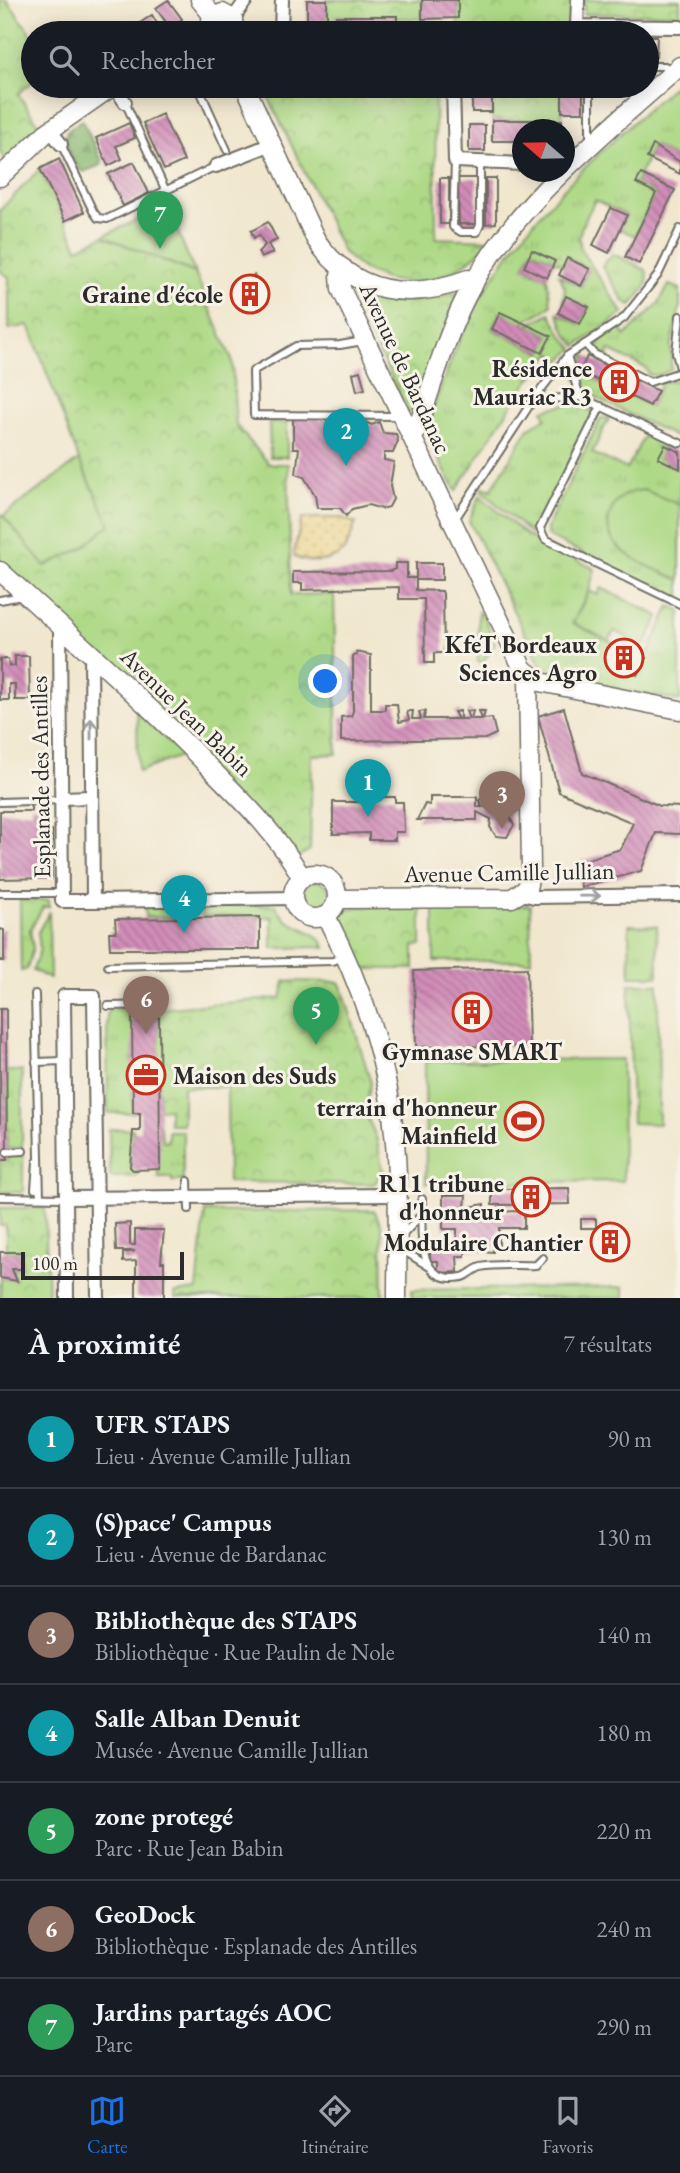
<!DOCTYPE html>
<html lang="fr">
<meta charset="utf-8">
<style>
:root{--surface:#171b24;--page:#20242c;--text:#f1f3f6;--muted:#9ea1a6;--line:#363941;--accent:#1a73e8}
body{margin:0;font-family:"EB Garamond",serif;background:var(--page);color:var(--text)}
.compass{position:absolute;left:512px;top:119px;width:63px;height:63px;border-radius:50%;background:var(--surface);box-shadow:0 4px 18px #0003;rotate:290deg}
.scale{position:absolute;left:21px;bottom:18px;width:163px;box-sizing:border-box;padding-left:7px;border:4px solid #2b2b2b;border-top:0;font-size:19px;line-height:24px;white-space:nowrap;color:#2b2b2b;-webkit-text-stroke:5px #f7f3e8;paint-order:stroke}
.you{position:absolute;left:326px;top:682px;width:24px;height:24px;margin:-18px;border:5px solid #fff;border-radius:50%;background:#1a73e8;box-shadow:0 0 0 10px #1a73e833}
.badge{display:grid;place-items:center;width:46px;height:46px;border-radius:50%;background:var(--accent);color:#fff;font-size:23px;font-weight:700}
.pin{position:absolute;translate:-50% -58px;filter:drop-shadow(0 2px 4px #0008)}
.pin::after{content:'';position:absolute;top:37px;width:24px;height:21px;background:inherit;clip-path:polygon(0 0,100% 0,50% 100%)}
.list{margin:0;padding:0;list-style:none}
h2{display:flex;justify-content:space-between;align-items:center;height:91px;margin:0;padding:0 28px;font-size:30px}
h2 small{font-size:23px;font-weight:400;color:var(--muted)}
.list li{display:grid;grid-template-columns:46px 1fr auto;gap:21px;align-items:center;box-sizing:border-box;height:98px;padding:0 28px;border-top:2px solid var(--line)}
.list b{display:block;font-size:26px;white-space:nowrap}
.list p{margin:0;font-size:23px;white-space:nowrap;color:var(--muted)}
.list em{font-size:23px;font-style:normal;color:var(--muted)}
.icon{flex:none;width:38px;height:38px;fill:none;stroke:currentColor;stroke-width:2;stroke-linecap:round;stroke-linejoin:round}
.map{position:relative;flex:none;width:680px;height:1298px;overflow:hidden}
.search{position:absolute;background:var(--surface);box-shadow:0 4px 18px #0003;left:21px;right:21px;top:21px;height:77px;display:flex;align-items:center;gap:18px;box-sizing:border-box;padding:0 24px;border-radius:38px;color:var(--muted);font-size:26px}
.sheet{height:777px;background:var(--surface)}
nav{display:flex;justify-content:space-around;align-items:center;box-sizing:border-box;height:98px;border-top:2px solid var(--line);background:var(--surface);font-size:19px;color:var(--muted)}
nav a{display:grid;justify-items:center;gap:4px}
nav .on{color:var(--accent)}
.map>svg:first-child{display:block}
.grass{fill:url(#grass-tufts);stroke:#6c8258;stroke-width:2}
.forest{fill:url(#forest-firs);stroke:#5a724f;stroke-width:2}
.sand{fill:url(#sand-dots);stroke:#8c8264;stroke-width:2}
.park{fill:url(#park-crowns);stroke:#6c8258;stroke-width:2}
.garden{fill:#aed986;stroke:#6c8258;stroke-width:2}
.building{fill:url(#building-back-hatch)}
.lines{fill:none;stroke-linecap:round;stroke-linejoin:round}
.lane-casing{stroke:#706d64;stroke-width:10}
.street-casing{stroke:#706d64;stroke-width:16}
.secondary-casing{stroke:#706d64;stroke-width:21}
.lane{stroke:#fff;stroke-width:6}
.street{stroke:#fff;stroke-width:12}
.secondary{stroke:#fff;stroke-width:18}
.oneway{stroke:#a0a0a0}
.labels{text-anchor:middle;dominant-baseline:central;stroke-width:6;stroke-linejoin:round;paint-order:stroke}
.poi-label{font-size:24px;font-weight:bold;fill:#2b2b2b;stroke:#f7f3e8;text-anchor:end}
.street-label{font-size:24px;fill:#2b2b2b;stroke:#f7f3e8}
</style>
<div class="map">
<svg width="680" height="1298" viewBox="0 0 680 1298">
<defs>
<pattern id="grass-tufts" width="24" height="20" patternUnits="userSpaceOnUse" patternTransform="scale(1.75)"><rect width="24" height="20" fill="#aed986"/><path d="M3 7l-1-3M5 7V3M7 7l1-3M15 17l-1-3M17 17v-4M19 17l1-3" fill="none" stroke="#96ba74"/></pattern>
<pattern id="forest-firs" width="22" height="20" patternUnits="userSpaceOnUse" patternTransform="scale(1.75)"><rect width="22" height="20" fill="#8ab973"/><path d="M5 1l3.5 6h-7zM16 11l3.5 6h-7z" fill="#71975f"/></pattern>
<pattern id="sand-dots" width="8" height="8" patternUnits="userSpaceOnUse" patternTransform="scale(1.75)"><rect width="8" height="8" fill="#eeda9e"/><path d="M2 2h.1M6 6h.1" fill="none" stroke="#cb8" stroke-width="1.8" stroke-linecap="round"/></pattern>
<pattern id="park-crowns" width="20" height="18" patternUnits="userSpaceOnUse" patternTransform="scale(1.75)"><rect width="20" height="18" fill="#aed986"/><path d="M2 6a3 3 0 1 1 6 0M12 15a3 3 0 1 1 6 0" fill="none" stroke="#96ba74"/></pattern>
<pattern id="building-back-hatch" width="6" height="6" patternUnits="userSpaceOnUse" patternTransform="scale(1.75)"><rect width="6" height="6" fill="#d18cb8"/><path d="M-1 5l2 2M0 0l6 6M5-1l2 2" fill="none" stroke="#aa7396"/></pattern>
</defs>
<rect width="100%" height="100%" fill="#f7f3e8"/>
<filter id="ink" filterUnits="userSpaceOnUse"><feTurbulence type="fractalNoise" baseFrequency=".0143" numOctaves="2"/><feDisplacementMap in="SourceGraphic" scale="14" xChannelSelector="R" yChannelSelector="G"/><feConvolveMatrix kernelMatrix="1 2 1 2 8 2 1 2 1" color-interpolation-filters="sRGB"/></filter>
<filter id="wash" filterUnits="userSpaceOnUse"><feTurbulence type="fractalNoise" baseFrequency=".00686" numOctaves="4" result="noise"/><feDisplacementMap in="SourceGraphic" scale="28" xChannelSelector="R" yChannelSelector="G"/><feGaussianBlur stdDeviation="1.57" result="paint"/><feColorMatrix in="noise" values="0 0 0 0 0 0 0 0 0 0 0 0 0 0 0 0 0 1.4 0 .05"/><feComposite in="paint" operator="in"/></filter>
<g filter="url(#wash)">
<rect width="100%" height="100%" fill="#f1e7cf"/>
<!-- grass -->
<g class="grass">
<path d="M680,80V162L653,145L636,183L656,193L635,236L620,229L626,215L595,200L582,226L579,237L581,250L623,313L577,346L566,333L558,313L580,324L589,307L563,302L565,287L559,275L581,286L589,269L568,258L564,265L532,250L524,267L547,278L551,304C544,315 531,313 524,324L500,312L492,329L542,353L550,336L528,325L550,313L562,335L574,349L560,361L551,353L518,395L456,491C447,474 432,452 430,433C428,415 439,393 445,377C489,246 581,169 680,80Z"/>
<path d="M613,254L646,270C652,285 640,294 631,305L624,301L602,266Z"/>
<path d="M669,285L680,289V307L671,345V369L661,375H649L646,368L609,350L608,358L597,348L601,339L619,325L625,336L658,304Z"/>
<path d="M580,354L587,356L580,372L650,406L662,382L677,380L680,383V439L586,393L572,370L573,360Z"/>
<path d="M568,404H585L593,413L538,528L531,534L483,492L482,487L491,490L529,428L546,418L543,410Z"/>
<path d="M601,418H609L592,453L627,469L645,434L665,445L659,458L680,469V602L547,536V527Z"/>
<path d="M480,496L527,536L595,569L589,591L573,623L615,644L607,661L638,675L670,606L680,610V701L568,679L541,666L469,521Z"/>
<path d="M478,612L484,616L495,644L483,662H478Z"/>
<path d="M137,712L183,755L138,772Z"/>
<circle cx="315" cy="897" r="16"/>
<path d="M20,900H49V907H43L30,930L33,947L27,969L21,971Z"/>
<path d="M276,905C285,930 316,926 325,947L272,948V917L201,916V906Z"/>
<rect x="145" y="906" width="47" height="11"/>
<path d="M629,925L657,926L658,976H630Z"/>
<path d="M629,984H658L659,1124L632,1123Z"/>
<path d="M110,1009H159V1017L133,1050V1113H108L107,1014Z"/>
<path d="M6,1071H22V1148L7,1149Z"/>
<path d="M159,1122L163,1141H168V1131H183V1181H172L171,1177H158Z"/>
<path d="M109,1129H133L130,1166L137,1169V1176L110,1177Z"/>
<path d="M7,1154L23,1155V1192H0V1160H7Z"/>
</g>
<!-- forest -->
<path class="forest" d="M82,120L102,161L101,165L83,172C72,163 65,145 67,131Z"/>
<!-- sand -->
<path class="sand" d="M302,518H341L356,523C352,531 350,543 344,550C334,563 309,564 295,557L294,552Z"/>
<!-- park -->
<g class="park">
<path d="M0,0H7L33,37V81L18,94L41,128L6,161L0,152Z"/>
<path d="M327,0H422V19L336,16V22L327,21Z"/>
<rect x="458" y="0" width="113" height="33"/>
<rect x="584" y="0" width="96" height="14"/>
<path d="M263,86H435L436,238L491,240C451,286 388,300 343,252Z"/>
<rect x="492" y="86" width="70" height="34"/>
<path d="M40,169L78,248L103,236L195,273L232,360L236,425L269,464H288L291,595L334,594L337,754L312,755L310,850L296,858L0,565V514L3,516L79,460L29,325L9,329V277L0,271V210Z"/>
<path d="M351,283C375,295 399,304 426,300C437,298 449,293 459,292L413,413L408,412L348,287Z"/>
<path d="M530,905L531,961H434V907Z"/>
<path d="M421,906V945L414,946V969H360L340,925L339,918L344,911L357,907Z"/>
<path d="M285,981L339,982L344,993L371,1083L366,1104L368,1119L376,1137L383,1171L374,1184L228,1182L227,1087H183V1124H169V1108L159,1109V1009L281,998Z"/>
<path d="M0,1208H45L48,1298H0L1,1278L16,1280L12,1269L22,1268V1252H6V1226H0Z"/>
<path d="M374,1210L382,1227L383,1298H175V1293L197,1290L205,1212Z"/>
</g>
<!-- garden -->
<g class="garden">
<path d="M167,206L195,273L103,236Z"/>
<path d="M269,423H287V457H270Z"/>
<path d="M79,460L110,524L83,548L45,566L3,516Z"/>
<path d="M644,490L680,505V580C653,567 592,550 612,509C618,496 631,491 644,490Z"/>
<path d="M601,588L659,616L645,646L614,631L609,641L573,623L589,591L598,595Z"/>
<path d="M49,913L50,979L33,970L40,949L38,932Z"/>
<path d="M622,1059L623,1181L426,1183L425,1061Z"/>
<path d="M624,1287V1298H412V1290Z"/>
</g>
<g id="blocks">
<!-- building -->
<g class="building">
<path d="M168,0L182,19L170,28L156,8Z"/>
<path d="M307,0H327V21L307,22Z"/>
<path d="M422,0H458V18L422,19Z"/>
<path d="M152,15L161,30L133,33L131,29Z"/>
<rect x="336" y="16" width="61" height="17"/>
<path d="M647,36H657L656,57H647Z"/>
<rect x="472" y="86" width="20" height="26"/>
<rect x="562" y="86" width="21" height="26"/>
<path d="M162,114L184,161L164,170L143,123Z"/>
<path d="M492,120H562V130H522V141H492Z"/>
<path d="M129,123L135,138L116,146L122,159L108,166L96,138Z"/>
<rect x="469" y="125" width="16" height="26"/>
<path d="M653,145L680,162V174L647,158Z"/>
<path d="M59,159L84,212L65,221L40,169Z"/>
<path d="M134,162L149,193L123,206L108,174Z"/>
<path d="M641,174L675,190L639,264L625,257L656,193L636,183Z"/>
<rect x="440" y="178" width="9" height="46"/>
<path d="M458,178H477V224H459Z"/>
<path d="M486,178H496V223L486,224Z"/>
<path d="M611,208L627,215L609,253L593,245Z"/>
<path d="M268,222L277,240L268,244L273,253L261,258L258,252L265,245L259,235L254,238L251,231Z"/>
<path d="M532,250L555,261L547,278L524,267Z"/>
<path d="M567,258L590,269L581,286L559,275Z"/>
<path d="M254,275L268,303L262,307L259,301L243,310L231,285L237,281L240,288L245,285L243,281Z"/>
<path d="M566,296L589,307L580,324L558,313Z"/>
<path d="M500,312L551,336L542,353L492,329Z"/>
<path d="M587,356L658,391L650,406L580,372Z"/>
<path d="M360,371L365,389L357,391L353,373Z"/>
<path d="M293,418H355L372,425L379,422L383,433L396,434L398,441L393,453H384V460L394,462L390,486L393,499L389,507L382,509L368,505L352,509L346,516L340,508H317L315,495L304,477L296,474L299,448H293Z"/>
<path d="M665,445L680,452V469L658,458Z"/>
<path d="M395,563H407V578H416V563H442V580H416V590L442,591L443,594L444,653H434V663H425L424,599H399V587L302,590V583H293V572L390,571L395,569Z"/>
<path d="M616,643L646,658L637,675L607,660Z"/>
<path d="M356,652L371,655V710H385V704H397L399,722L409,720L407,712L410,711H413L412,719H421L419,712L425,711L424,719H458L454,712L460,711V719H469L466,711H473L471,719H482L479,711H485L483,719L492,718L496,734L485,739L341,741V717L351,716L353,711V656L357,655Z"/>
<path d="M15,656H29L30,700H15V684H9V700H0V659H8L9,666H15Z"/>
<path d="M564,708L582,773L660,806L680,807V834L656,833L641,871L581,887L575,863L621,849L633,823L559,792L538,716Z"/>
<path d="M484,796L485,807H489L490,796H513L506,809L514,825L507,837L496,836L490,827L491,819L477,812V820H417L425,804L430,805V797H477V807H482L480,800Z"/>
<path d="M368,797H395V802H403L404,832H395V840H369V833L333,834V802H368Z"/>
<path d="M31,805H46L45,830H52V878L0,879V811H31Z"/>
<path d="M260,917V949H110L109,932H116L115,919Z"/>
<path d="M0,929L4,930V961H0Z"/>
<path d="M527,968L529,1046L416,1047L414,971Z"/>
<path d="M0,1009H6L7,1160H0Z"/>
<path d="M132,1017H159L160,1169L133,1170L130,1167L133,1131H140V1113H133Z"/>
<path d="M569,1188L570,1204L492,1205V1189Z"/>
<path d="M443,1195H466L465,1208L484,1204V1212L524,1211V1228H499V1247H493V1252L465,1250V1256H457L458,1272L438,1273V1261H430V1247L457,1246V1229H443Z"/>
<rect x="581" y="1219" width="15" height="9"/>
<path d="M130,1223V1245H135V1230H164L161,1262H164V1298H136V1261L123,1262V1253L135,1251H116L115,1224Z"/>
<rect x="599" y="1228" width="22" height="27"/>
<path d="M0,1252H22V1269H12L17,1281L0,1278Z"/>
</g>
</g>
</g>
<g filter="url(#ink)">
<use href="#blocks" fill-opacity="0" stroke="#706d64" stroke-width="2"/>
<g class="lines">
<defs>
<g id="lane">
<path d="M647,66H665L671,71"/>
<path d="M198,86L227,150"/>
<path d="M590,86V136L592,139"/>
<path d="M125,102L165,189"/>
<path d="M61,144L93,211L98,218L107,219L216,166"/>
<path d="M455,161L453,227L461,232H477L480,225V163"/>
<path d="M680,316L676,353L680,368"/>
<path d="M363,341L340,345L296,346L253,371L254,415L400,416"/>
<path d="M585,344L594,354L650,382L680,372"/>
<path d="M567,356L580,397L680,443"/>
<path d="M533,400L580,397"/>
<path d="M601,406L540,528L545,539L680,604"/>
<path d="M455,519L533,400L567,356L624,318L658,275L680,229"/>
<path d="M0,600L22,596"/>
<path d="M0,802L62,800"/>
<path d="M0,893H62"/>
<path d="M108,966L333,961L343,957"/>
<path d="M35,994L40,1197"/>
<path d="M108,1006L158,1005"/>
<path d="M36,1062L64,1061"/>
<path d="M7,1152L23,1151"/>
<path d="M188,1181L189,1209"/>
<path d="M35,1189L37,1162"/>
<path d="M0,1197L66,1198"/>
<path d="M422,1199C422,1228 414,1286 462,1277C468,1276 474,1269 481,1267C498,1263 519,1266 536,1265L543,1258"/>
<path d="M401,1237L422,1214"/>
<path d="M401,1249L428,1266"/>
</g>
<g id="street">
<path d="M578,0L577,26L680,27"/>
<path d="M233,19L246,0"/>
<path d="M281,33L282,0"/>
<path d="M114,86L125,102"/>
<path d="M453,86L455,161L522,164"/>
<path d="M50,130L61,144"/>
<path d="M216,166L272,144"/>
<path d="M60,627L62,901H93L91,653"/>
<path d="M62,798L91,797"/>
<path d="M522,894L534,897L680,895"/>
<path d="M93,901L293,898"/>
<path d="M66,1198L396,1195"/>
<path d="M67,1298L64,996H94L98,1298"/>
</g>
<g id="secondary">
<path d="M200,0L213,16"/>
<path d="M211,33V20L222,13L233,19L234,33"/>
<path d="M245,86L316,240C354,295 409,301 468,279L474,283"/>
<path d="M0,177L46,133L113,86"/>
<path d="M343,268L340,275L341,289L523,669L540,682L680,710"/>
<path d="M411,435L416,432C432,387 444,341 466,297C513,204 604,134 680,66"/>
<path d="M0,571C71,636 143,699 210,768C243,801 279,836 302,878"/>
<circle cx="315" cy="896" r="22"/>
<path d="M338,899L512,898L527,889L531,869L528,675"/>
<path d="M326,916C361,985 387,1056 394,1133C400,1187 397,1243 397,1298"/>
</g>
</defs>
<!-- lane casing -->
<use href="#lane" class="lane-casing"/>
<!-- street casing -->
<use href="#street" class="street-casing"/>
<!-- secondary casing -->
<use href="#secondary" class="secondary-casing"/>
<!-- lane -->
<use href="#lane" class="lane"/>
<!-- street -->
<use href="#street" class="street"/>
<!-- secondary -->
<use href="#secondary" class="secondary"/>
</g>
<!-- one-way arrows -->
<defs><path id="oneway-shaft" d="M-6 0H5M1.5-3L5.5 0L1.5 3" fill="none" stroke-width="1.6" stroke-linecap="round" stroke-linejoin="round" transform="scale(1.75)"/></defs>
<g class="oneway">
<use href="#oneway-shaft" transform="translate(91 729) rotate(-90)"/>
<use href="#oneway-shaft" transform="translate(590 896) rotate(-1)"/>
</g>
</g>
<!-- icons -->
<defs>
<symbol id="building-ring" viewBox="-11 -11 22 22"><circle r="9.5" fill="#f7f3e8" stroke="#c8321e" stroke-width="1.5"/><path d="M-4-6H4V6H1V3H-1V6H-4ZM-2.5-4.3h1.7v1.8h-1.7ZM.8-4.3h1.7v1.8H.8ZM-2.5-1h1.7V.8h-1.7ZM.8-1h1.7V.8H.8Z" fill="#c8321e"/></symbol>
<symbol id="office-ring" viewBox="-11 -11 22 22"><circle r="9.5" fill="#f7f3e8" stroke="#c8321e" stroke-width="1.5"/><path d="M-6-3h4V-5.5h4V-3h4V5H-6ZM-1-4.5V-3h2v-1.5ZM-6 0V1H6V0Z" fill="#c8321e"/></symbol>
<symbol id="stadium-ring" viewBox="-11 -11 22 22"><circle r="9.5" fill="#f7f3e8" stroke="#c8321e" stroke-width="1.5"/><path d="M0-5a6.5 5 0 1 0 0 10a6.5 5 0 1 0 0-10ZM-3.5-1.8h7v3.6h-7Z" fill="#c8321e"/></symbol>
</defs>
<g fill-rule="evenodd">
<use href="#building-ring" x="228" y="272" width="44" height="44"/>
<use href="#building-ring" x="597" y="360" width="44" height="44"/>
<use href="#building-ring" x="602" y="636" width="44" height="44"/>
<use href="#building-ring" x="450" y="990" width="44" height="44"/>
<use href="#office-ring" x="124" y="1053" width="44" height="44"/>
<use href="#stadium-ring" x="502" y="1099" width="44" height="44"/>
<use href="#building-ring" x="509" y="1175" width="44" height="44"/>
<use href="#building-ring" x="588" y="1220" width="44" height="44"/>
</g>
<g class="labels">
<!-- poi labels -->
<g class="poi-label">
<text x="223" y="294">Graine d'école</text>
<text x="592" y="368">Résidence<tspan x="592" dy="28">Mauriac R3</tspan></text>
<text x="597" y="644">KfeT Bordeaux<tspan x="597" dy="28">Sciences Agro</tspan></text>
<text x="472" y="1051" text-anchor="middle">Gymnase SMART</text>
<text x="173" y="1075" text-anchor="start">Maison des Suds</text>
<text x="497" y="1107">terrain d'honneur<tspan x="497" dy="28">Mainfield</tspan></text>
<text x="504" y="1183">R11 tribune<tspan x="504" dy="28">d'honneur</tspan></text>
<text x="583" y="1242">Modulaire Chantier</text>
</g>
<!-- street labels -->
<g class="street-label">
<text transform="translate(406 368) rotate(65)">Avenue de Bardanac</text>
<text transform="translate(187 712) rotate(44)">Avenue Jean Babin</text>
<text transform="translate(40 777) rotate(-91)">Esplanade des Antilles</text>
<text transform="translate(509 872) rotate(-1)">Avenue Camille Jullian</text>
</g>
</g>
</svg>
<svg class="compass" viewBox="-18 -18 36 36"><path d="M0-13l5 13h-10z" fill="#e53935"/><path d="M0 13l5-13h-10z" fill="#9ea1a6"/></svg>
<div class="scale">100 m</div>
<div class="you"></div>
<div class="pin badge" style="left:368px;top:817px;background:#0f9aa8">1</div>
<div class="pin badge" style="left:346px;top:466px;background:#0f9aa8">2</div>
<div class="pin badge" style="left:502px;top:829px;background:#8d6e63">3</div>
<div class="pin badge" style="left:184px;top:933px;background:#0f9aa8">4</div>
<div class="pin badge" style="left:316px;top:1045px;background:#2e9e5b">5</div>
<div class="pin badge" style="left:146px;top:1034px;background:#8d6e63">6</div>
<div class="pin badge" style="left:160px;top:249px;background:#2e9e5b">7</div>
<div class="search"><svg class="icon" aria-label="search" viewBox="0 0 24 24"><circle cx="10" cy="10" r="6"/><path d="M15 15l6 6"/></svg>Rechercher</div>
</div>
<section class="sheet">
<h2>À proximité<small>7 résultats</small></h2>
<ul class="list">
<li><span class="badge" style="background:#0f9aa8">1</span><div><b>UFR STAPS</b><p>Lieu · Avenue Camille Jullian</p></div><em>90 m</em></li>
<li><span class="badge" style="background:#0f9aa8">2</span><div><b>(S)pace' Campus</b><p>Lieu · Avenue de Bardanac</p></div><em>130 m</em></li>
<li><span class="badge" style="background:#8d6e63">3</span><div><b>Bibliothèque des STAPS</b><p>Bibliothèque · Rue Paulin de Nole</p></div><em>140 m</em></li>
<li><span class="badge" style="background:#0f9aa8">4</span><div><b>Salle Alban Denuit</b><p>Musée · Avenue Camille Jullian</p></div><em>180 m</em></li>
<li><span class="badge" style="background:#2e9e5b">5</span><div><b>zone protegé</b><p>Parc · Rue Jean Babin</p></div><em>220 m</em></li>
<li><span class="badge" style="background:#8d6e63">6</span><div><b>GeoDock</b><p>Bibliothèque · Esplanade des Antilles</p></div><em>240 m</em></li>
<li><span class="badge" style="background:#2e9e5b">7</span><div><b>Jardins partagés AOC</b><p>Parc</p></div><em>290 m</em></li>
</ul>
</section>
<nav>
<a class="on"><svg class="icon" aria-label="map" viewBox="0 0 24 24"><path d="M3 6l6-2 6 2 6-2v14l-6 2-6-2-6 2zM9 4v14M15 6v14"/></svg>Carte</a>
<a><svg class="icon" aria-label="directions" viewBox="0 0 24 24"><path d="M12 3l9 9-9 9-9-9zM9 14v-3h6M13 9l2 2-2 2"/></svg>Itinéraire</a>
<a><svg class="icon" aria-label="saved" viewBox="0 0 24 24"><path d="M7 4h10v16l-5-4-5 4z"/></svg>Favoris</a>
</nav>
